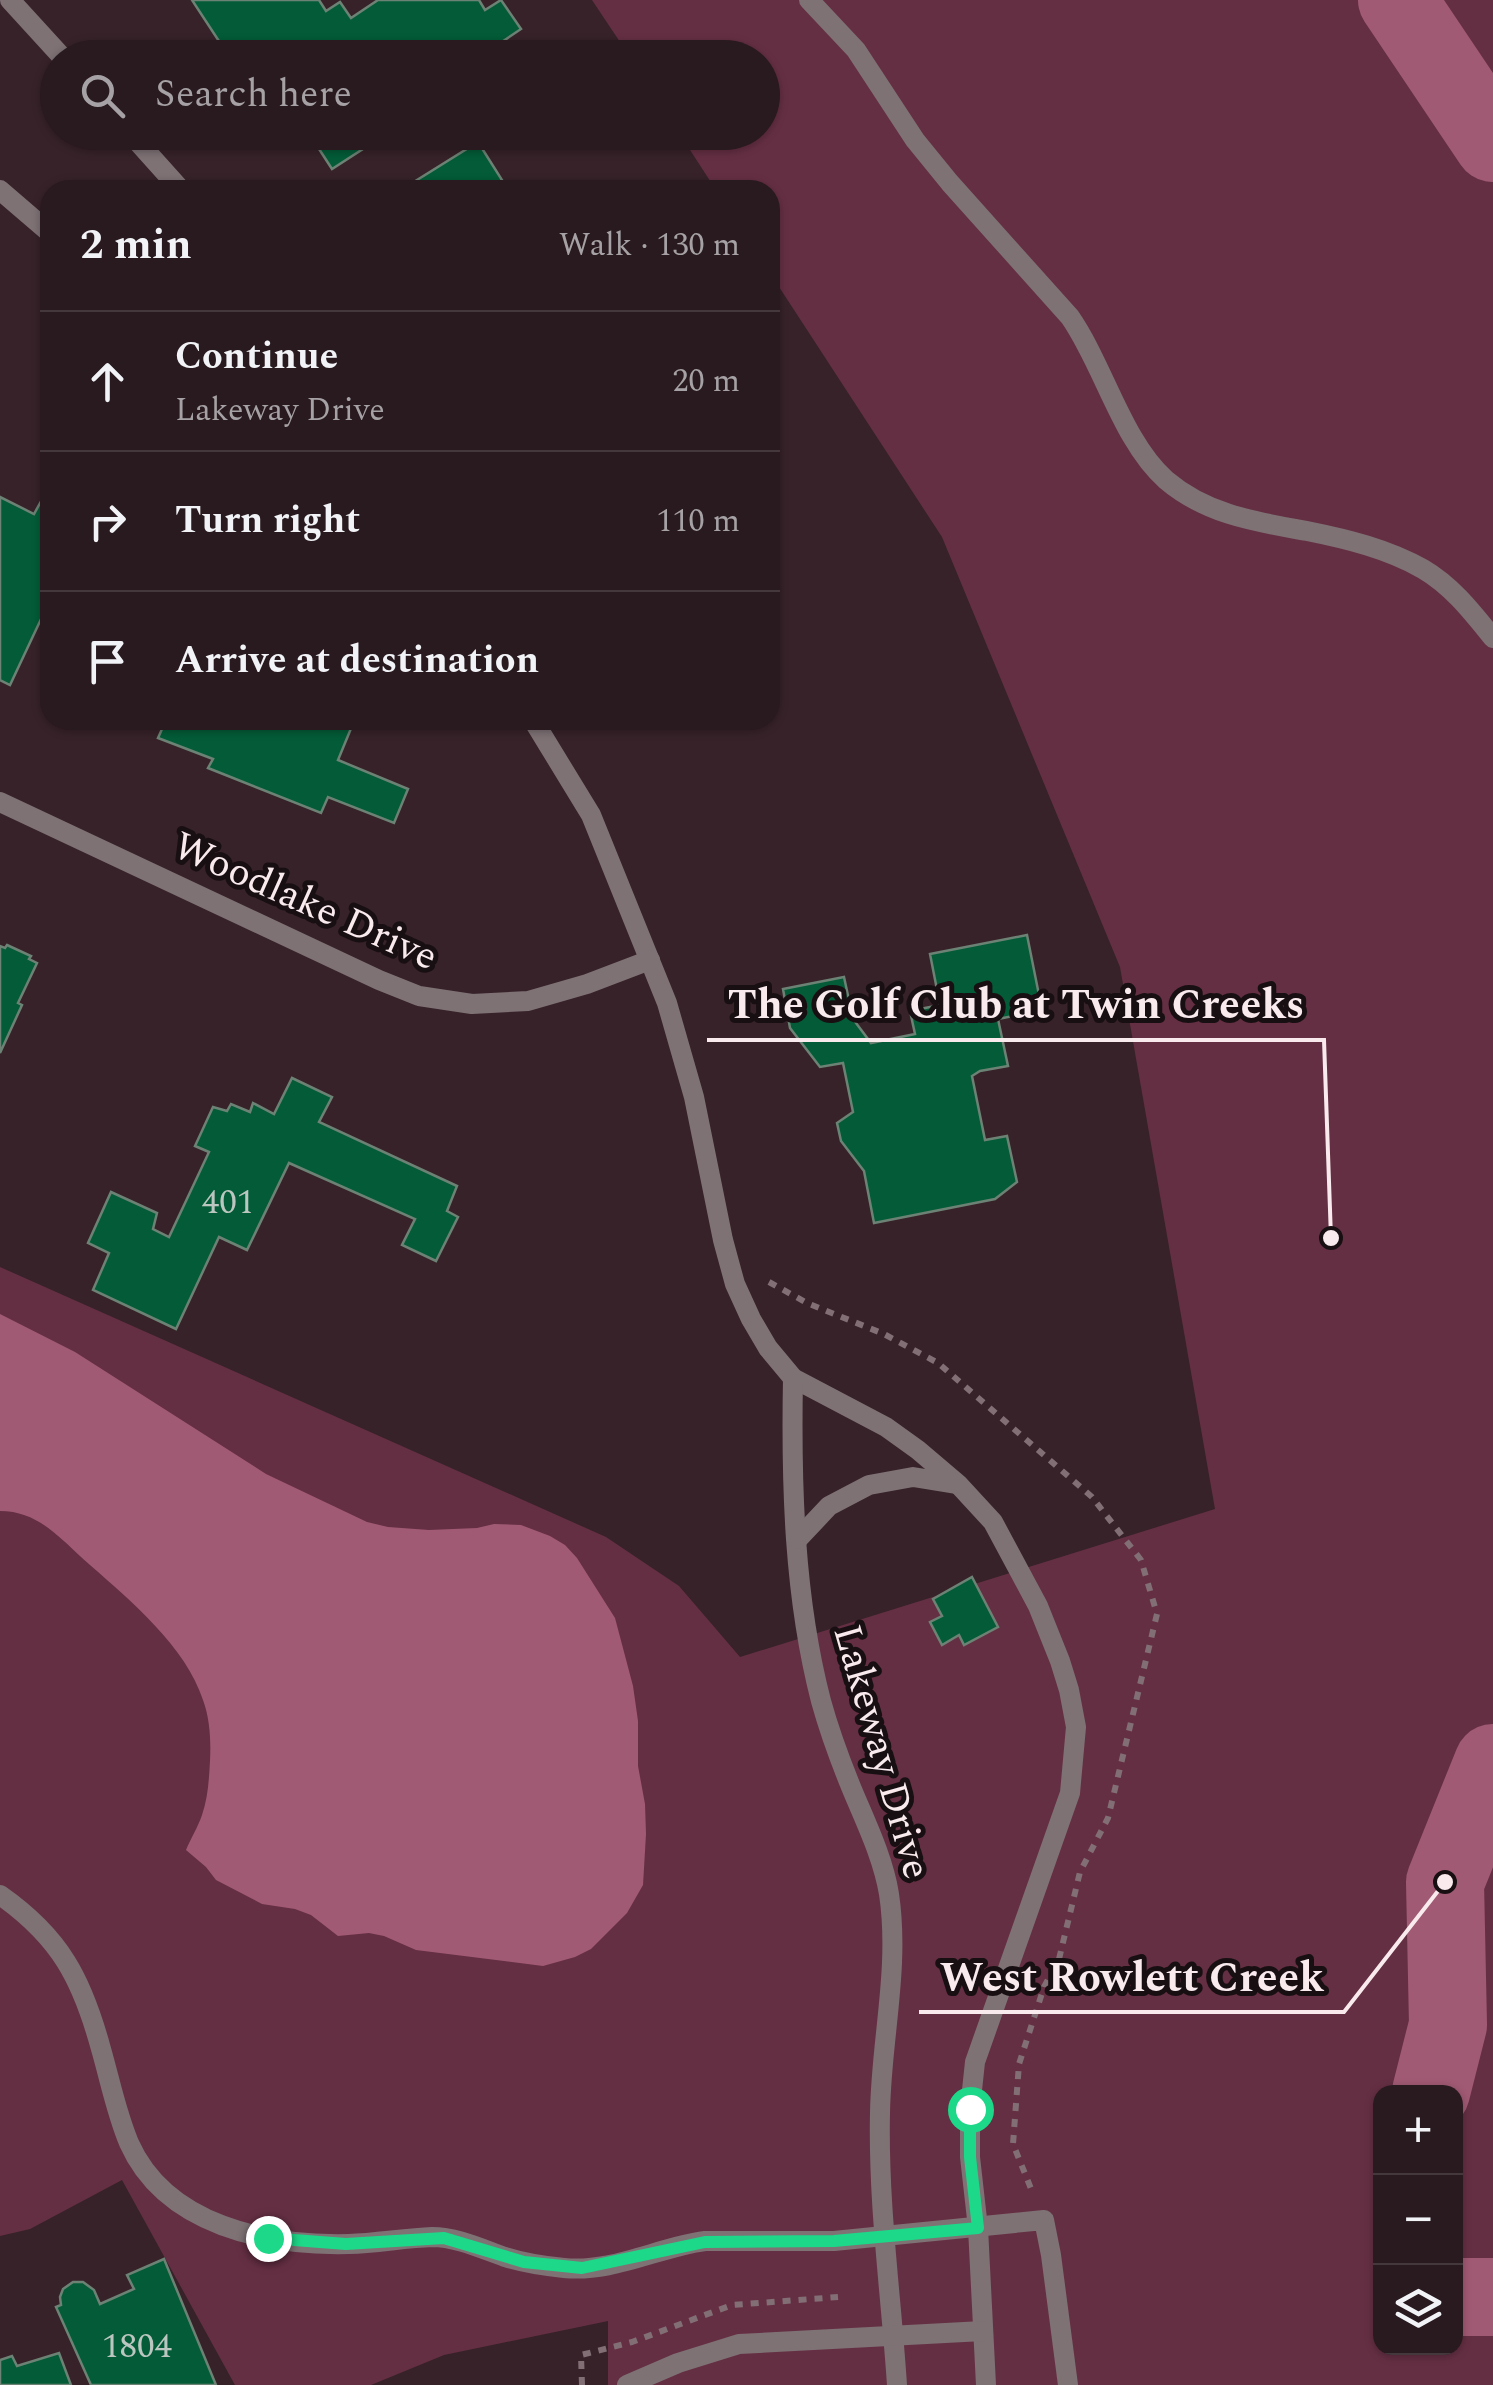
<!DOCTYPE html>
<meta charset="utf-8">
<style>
:root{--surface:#291a1f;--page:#312328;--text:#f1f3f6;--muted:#a5a1a4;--line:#45383d}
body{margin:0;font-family:Spectral,serif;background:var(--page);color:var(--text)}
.controls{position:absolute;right:30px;bottom:30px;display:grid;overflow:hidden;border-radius:20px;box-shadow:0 2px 8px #0004}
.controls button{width:90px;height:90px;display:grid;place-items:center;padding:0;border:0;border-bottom:2px solid var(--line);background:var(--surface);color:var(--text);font:50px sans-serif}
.stop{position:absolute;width:30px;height:30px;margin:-22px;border:8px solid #1dd888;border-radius:50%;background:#fff}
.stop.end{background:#1dd888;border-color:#fff;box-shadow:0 2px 10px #0008}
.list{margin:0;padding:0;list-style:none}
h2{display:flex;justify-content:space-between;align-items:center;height:130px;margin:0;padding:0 40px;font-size:42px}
h2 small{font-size:32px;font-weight:400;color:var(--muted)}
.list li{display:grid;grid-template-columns:65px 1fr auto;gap:30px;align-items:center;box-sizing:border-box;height:140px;padding:0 40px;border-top:2px solid var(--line)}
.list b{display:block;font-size:38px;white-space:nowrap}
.list p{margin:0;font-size:32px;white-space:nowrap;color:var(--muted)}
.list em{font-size:32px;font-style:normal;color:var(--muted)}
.icon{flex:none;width:55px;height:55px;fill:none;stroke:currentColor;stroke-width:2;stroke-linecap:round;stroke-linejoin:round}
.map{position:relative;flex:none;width:1493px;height:2385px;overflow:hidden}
.search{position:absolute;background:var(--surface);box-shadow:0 2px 8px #0004;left:40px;top:40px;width:740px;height:110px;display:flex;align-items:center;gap:25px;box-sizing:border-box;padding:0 35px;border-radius:55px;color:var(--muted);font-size:38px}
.panel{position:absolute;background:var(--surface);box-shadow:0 2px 8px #0004;left:40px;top:180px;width:740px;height:550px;border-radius:30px}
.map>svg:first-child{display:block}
.green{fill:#652f43;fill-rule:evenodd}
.water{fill:#a15a74}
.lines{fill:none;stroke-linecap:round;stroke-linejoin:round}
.river{stroke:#a15a74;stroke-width:78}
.building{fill:#035c37;stroke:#6c8274;stroke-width:2.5}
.path{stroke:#826f75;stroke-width:6;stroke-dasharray:8 8;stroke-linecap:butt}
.lane{stroke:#7e7275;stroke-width:20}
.street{stroke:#7e7275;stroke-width:20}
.route{stroke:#1dd888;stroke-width:12}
.labels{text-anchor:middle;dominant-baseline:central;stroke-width:10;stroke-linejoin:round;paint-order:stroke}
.number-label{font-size:35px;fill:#bcc6c0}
.street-label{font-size:40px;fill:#f9eaee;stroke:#180f12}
.leader{fill:none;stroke:#f9eaee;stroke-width:4}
.callout-dot{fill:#f9eaee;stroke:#180f12;stroke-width:4}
.callout-label{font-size:42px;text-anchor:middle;font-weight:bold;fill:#f9eaee;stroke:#180f12;stroke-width:10;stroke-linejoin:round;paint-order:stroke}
</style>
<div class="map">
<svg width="1493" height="2385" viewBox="0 0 1493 2385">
<rect width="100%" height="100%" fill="#372229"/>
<!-- green -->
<path class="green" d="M592,0H1493V2385H608V2321L444,2355L371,2385H235L122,2180L30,2229L0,2236V1267L606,1537L679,1586L740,1657L1215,1509L1120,967L942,537L770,273V190H716L679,133L762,132V58L630,57ZM1380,2092H1456V2348H1380Z"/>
<!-- water -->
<path class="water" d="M0,1314L75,1352L266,1474L367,1522L388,1527L429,1530L477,1528L494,1524L521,1525L550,1536L565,1545L577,1558L615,1618L633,1686L638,1721V1766L645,1804L646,1834L643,1885L627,1913L591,1949L575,1957L543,1966L416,1950L384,1936L369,1933L338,1936L311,1915L295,1909L262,1904L216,1880L206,1867L186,1850C191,1838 198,1827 202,1815C208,1798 209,1779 210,1761C211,1741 210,1719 203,1700C186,1647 131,1601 90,1565C61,1540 40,1511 0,1511Z"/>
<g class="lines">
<!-- river -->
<g class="river">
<path d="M1397,0L1493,143"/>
<path d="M1431,2092L1448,2025L1445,1882L1493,1763"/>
<path d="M1456,2297H1493"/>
</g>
</g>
<!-- building -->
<g class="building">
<path d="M192,0H319L326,11L340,2L351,18L378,0H479L485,10L501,0L521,29L478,58H230Z"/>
<path d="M308,132H361L369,145L332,169Z"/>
<path d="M478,142L502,180L485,190H401Z"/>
<path d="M44,496L50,498V600L10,685L0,680V497L34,514Z"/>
<path d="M166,720H341L352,726L338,760L408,789L394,823L328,797L321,813L208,768L213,759L158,738Z"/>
<path d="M1027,935L1042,1010L998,1019L1008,1066L980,1071L972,1076L985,1140L1007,1136L1017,1182L995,1199L874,1223L864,1171L841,1141L837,1123L853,1112L843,1063L820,1067L790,1028L783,989L844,977L853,1019L871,1043L915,1034L910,1011L940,1005L930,954Z"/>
<path d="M7,945L31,956L29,959L37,963L18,1003L22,1005L0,1053V946L5,948Z"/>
<path d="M292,1078L332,1097L319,1122L457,1186L447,1211L458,1217L436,1261L402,1245L415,1219L289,1163L247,1250L219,1237L176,1329L93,1290L109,1253L88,1243L111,1192L157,1213L153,1229L169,1237L209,1152L195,1146L213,1107L227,1111L231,1104L250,1112L253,1103L274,1114Z"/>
<path d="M972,1577L998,1627L964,1645L959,1635L942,1645L930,1622L942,1616L933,1599Z"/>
<path d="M164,2259L216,2385H91L56,2307L61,2305L60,2297L63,2289L73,2282H83L94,2290L100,2304L134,2289L127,2275Z"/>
<path d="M59,2353L71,2385H0V2360L12,2356L17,2366Z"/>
</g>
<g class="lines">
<!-- path -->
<g class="path">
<path d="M769,1282L807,1303L884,1334L938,1363L1092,1497L1141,1560L1157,1614L1108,1818L1080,1872L1059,1959L1044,1987L1019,2064L1013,2144L1032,2191"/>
<path d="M582,2385L581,2355L632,2342L732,2305L838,2297"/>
</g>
<!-- lane -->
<g class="lane">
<path d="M809,0L856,50L915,140L950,183L1070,317C1104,366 1122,441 1166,480C1207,515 1257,522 1307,531C1347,539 1388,549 1423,569C1452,586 1472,612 1493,638"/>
<path d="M0,1895C60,1937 82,1979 101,2049C110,2080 116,2112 129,2143C166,2226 267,2246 349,2244C377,2243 405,2238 432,2237C457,2237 482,2249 505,2257C524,2263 544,2266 564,2268C612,2273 659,2247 705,2241H834L1044,2220L1051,2255L1068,2385"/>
</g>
<!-- street -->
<g class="street">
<path d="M10,0L63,58"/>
<path d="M129,132L181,190"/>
<path d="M0,190L50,233"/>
<path d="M533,720L591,815L667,1003L694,1097L723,1240L735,1284L751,1319L768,1348L793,1378L886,1427L918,1450L958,1484L993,1522L1038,1606L1060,1661L1069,1690L1076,1727L1070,1793L975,2062L970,2109V2157L978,2228L986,2385"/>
<path d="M0,802L379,980L419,996L472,1004L528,1001L587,984L650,960"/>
<path d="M793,1378C791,1485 794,1597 821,1701C829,1730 840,1760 851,1787C865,1821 883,1857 889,1894C900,1968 881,2040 880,2113C878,2204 891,2294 897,2385"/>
<path d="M798,1539L829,1506L869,1485L913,1477L956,1484"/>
<path d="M627,2385L678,2363L739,2344L983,2331"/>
</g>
</g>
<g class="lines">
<!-- route -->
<path class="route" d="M268,2238L346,2244L444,2238L524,2262L582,2268L705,2242L834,2241L978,2228L970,2157V2109"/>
</g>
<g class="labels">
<!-- number labels -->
<g class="number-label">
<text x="228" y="1202">401</text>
<text x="137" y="2346">1804</text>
</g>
<!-- street labels -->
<g class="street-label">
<text transform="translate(305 902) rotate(24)">Woodlake Drive</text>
<text transform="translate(881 1752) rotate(74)">Lakeway Drive</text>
</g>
</g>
<!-- callouts -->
<path class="leader" d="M1331 1238L1324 1040H707M1445 1882L1344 2012H919"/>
<g class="callout-dot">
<circle cx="1331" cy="1238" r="10"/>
<circle cx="1445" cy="1882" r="10"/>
</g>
<g class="callout-label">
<text x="1016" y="1018">The Golf Club at Twin Creeks</text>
<text x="1132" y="1991">West Rowlett Creek</text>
</g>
</svg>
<div class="controls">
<button>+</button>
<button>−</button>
<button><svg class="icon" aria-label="layers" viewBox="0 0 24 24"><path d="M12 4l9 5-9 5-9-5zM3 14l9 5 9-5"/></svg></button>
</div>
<div class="stop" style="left:970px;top:2109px"></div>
<div class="stop end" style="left:268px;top:2238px"></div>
<div class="search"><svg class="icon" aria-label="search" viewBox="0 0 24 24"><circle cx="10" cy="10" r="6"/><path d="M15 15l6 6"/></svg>Search here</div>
<section class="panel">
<h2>2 min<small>Walk · 130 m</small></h2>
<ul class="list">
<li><svg class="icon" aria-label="ahead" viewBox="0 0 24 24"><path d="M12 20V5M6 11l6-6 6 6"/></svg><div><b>Continue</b><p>Lakeway Drive</p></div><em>20 m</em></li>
<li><svg class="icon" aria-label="right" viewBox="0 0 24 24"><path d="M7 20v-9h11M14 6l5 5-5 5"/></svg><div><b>Turn right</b></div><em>110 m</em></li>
<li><svg class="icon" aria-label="arrive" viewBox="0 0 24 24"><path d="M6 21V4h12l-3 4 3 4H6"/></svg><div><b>Arrive at destination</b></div></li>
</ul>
</section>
</div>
